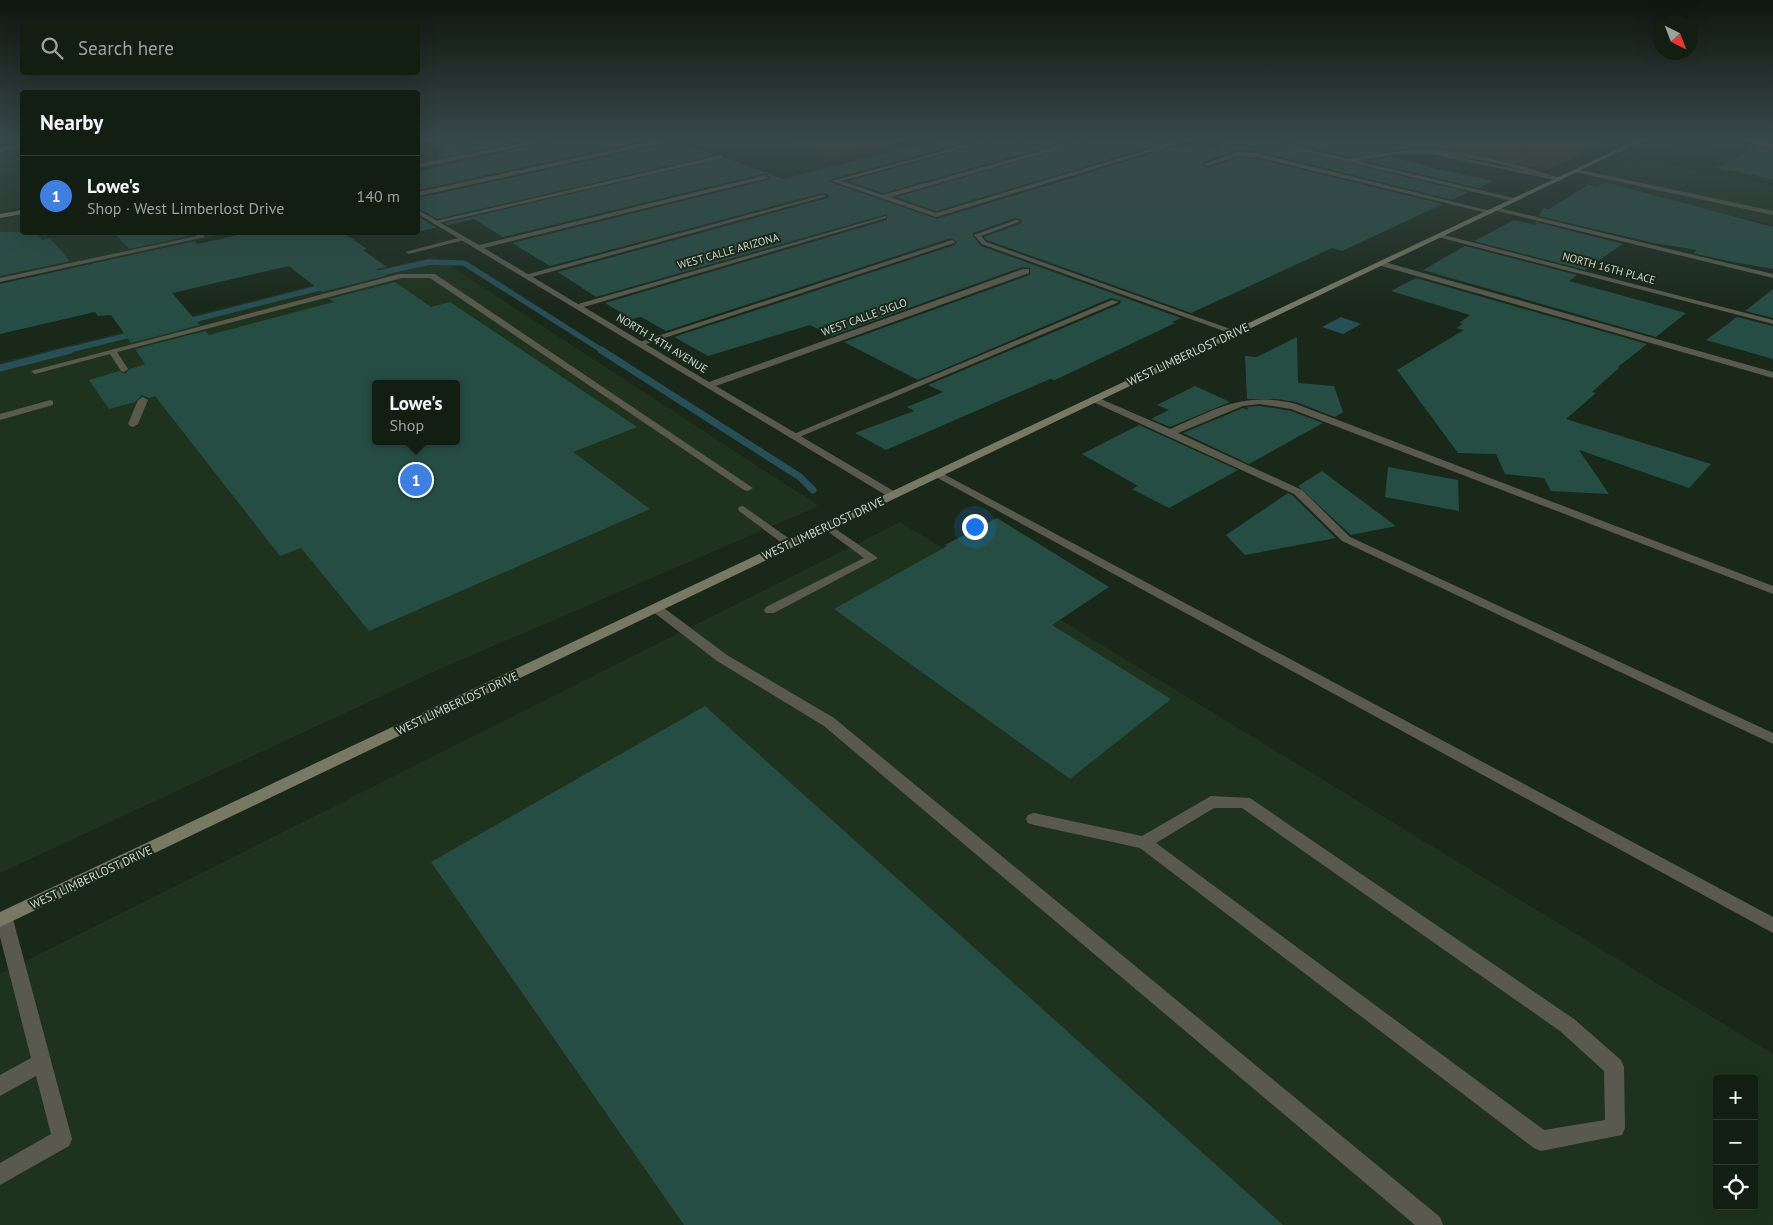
<!DOCTYPE html>
<meta charset="utf-8">
<style>
:root{--surface:#131e13;--page:#202b21;--text:#f1f3f6;--muted:#9da2a0;--line:#323c33;--accent:#da9af6}
body{margin:0;font-family:"PT Sans",sans-serif;background:var(--page);color:var(--text)}
.controls{position:absolute;right:15px;bottom:15px;display:grid;overflow:hidden;border-radius:5px;box-shadow:0 5px 20px #0002}
.controls button{width:45px;height:45px;display:grid;place-items:center;padding:0;border:0;border-bottom:1px solid var(--line);background:var(--surface);color:var(--text);font:25px sans-serif}
.compass{position:absolute;left:1653px;top:15px;width:45px;height:45px;border-radius:50%;background:var(--surface);box-shadow:0 5px 20px #0002;rotate:138deg}
.you{position:absolute;left:974px;top:526px;width:18px;height:18px;margin:-12px;border:4px solid #fff;border-radius:50%;background:#1a73e8;box-shadow:0 0 0 8px #1a73e833}
.badge{display:grid;place-items:center;width:32px;height:32px;border-radius:50%;background:var(--accent);color:#fff;font-size:16px;font-weight:700}
.pin{position:absolute;translate:-50% -50%;border:2px solid #fff;box-shadow:0 1px 5px #0006}
.popup{position:absolute;left:372px;top:380px;width:88px;height:65px;box-sizing:border-box;display:grid;place-content:center;border-radius:5px;background:var(--surface);filter:drop-shadow(0 1px 4px #0005);font-size:16px;white-space:nowrap;color:var(--muted)}
.popup b{font-size:19px;color:var(--text)}
.popup::after{content:'';position:absolute;left:50%;top:100%;margin-left:-10px;border:10px solid transparent;border-top-color:var(--surface)}
.list{margin:0;padding:0;list-style:none}
h2{display:flex;justify-content:space-between;align-items:center;height:65px;margin:0;padding:0 20px;font-size:21px}
h2 small{font-size:16px;font-weight:400;color:var(--muted)}
.list li{display:grid;grid-template-columns:32px 1fr auto;gap:15px;align-items:center;box-sizing:border-box;height:80px;padding:0 20px;border-top:1px solid var(--line)}
.list b{display:block;font-size:19px;white-space:nowrap}
.list p{margin:0;font-size:16px;white-space:nowrap;color:var(--muted)}
.list em{font-size:16px;font-style:normal;color:var(--muted)}
.icon{flex:none;width:28px;height:28px;fill:none;stroke:currentColor;stroke-width:2;stroke-linecap:round;stroke-linejoin:round}
.map{position:relative;flex:none;width:1773px;height:1225px;overflow:hidden}
.search{position:absolute;background:var(--surface);box-shadow:0 5px 20px #0002;left:20px;top:20px;width:400px;height:55px;display:flex;align-items:center;gap:12px;box-sizing:border-box;padding:0 18px;border-radius:5px;color:var(--muted);font-size:19px}
.panel{position:absolute;background:var(--surface);box-shadow:0 5px 20px #0002;left:20px;top:90px;width:400px;height:145px;border-radius:5px}
.map>svg:first-child{display:block}
.built{fill:#1e321d;fill-rule:evenodd}
.green{fill:#42331e}
.water{fill:#274f57}
.lines{fill:none;stroke-linecap:round;stroke-linejoin:round}
.stream-far1{stroke:#274f57;stroke-width:5.5}
.stream{stroke:#274f57;stroke-width:7}
.building{fill:#264d44;fill-rule:evenodd}
.lane{fill:#595a4d;fill-rule:evenodd}
.street{fill:#595a4d;fill-rule:evenodd}
.secondary{fill:#787964;fill-rule:evenodd}
.labels{text-anchor:middle;dominant-baseline:central;stroke-width:4;stroke-linejoin:round;paint-order:stroke}
.far-street-label{font-size:11px;fill:#cfd9cf;stroke:#192819}
.street-label{font-size:12px;fill:#cfd9cf;stroke:#192819}
</style>
<div class="map">
<svg width="1773" height="1225" viewBox="0 0 1773 1225">
<rect width="100%" height="100%" fill="#192819"/>
<!-- built -->
<g class="built">
<path d="M0,138H22V207L0,211Z"/>
<path d="M758,138H923L836,160H828Z"/>
<path d="M1664,142L1747,157L1737,164L1653,148Z"/>
<path d="M1633,158L1773,186V224L1581,184Z"/>
<path d="M22,216V232H211L215,237L0,282V220Z"/>
<path d="M435,256L819,506L442,668L0,873V362ZM376,384H456V441H376Z"/>
<path d="M900,522L1773,1054V1225H0V974ZM1717,1079H1754V1206H1717Z"/>
</g>
<!-- green -->
<g class="green">
<path d="M802,138H915L832,158L788,143Z"/>
<path d="M1340,138H1616L1548,170L1405,142Z"/>
</g>
<!-- water -->
<path class="water" d="M1341,317L1361,324L1343,334L1322,327Z"/>
<g class="lines">
<!-- stream-far1 -->
<g class="stream-far1">
<path d="M371,275L429,262L464,263L603,351"/>
<path d="M185,322L327,286"/>
<path d="M65,351L138,333"/>
</g>
<!-- stream -->
<g class="stream">
<path d="M601,350L800,477L813,490"/>
<path d="M0,368L70,350"/>
</g>
</g>
<!-- building -->
<g class="building">
<path d="M482,138H537L445,157L440,154L452,152L441,146Z"/>
<path d="M563,138H657L418,190V172Z"/>
<path d="M946,138H982L832,179L830,182L937,219L1177,146L1183,147L1197,143L1220,149L1221,138H1246L1468,192L1452,200L1257,151L1237,150L1203,162V166L1208,168L1238,158L1257,159L1443,204L1342,251L1332,248L1191,313L987,240L984,237L1022,223L1021,219L1015,218L973,233V236L981,246L1181,318L1172,322L1175,323L1055,380L1050,379L886,450L855,433L914,411L907,407L943,392L928,385L1120,304L1121,301L1111,298L918,380L844,342L1030,275V268L1022,267L832,336L810,325L708,356L674,337L955,245L957,242L951,238L666,331L641,317L632,319L605,303L887,220V214L596,297L558,272L828,198L829,195L822,193L550,266L512,243L768,180L770,177L766,173L503,237L474,219L448,225L445,223L725,158L783,179Z"/>
<path d="M1003,138H1079L883,193L848,181Z"/>
<path d="M1099,138H1147L1164,143L936,211L896,197Z"/>
<path d="M1269,138H1434V139L1412,148L1349,157Z"/>
<path d="M671,139L715,155L437,219L418,208V198L670,143Z"/>
<path d="M1758,146L1773,150V179L1717,168Z"/>
<path d="M1390,157L1425,166L1493,181L1478,188L1366,161Z"/>
<path d="M1605,182L1773,227V269L1733,262L1693,253L1697,250L1654,243L1539,216L1543,208L1549,209L1588,185L1597,187Z"/>
<path d="M418,216L433,226L437,227L418,232Z"/>
<path d="M1514,220L1535,225L1536,222L1623,244L1585,270L1474,241Z"/>
<path d="M0,232H36L42,240L50,238L70,261L0,276Z"/>
<path d="M113,232H185L189,236L129,249Z"/>
<path d="M250,232H342L367,249L363,250L387,267L376,269L386,276L322,292L289,266L172,293L200,325L131,343L111,315L98,316L95,312L0,334V284L195,241L198,244Z"/>
<path d="M1465,246L1577,275L1569,281L1686,313L1656,337L1423,270Z"/>
<path d="M1416,278L1647,344L1618,367L1619,368L1592,392L1596,393L1566,419L1711,464L1689,488L1579,450L1609,494L1551,491L1544,478L1505,474L1496,454L1458,453L1397,370L1464,330L1456,328L1463,324L1459,323L1470,315L1391,291Z"/>
<path d="M395,282L431,307L450,302L637,427L573,452L650,509L369,631L301,548L280,556L155,396L149,398L142,395L135,402L109,409L89,380L119,371L125,374L130,369L145,364L135,349L205,331L209,335L334,302L329,299ZM376,384H456V441H376Z"/>
<path d="M1773,289V318L1745,311Z"/>
<path d="M1737,317L1773,326V359L1706,340Z"/>
<path d="M1297,337L1298,383L1334,386L1343,412L1335,417L1296,402L1277,399H1247L1245,356L1257,357Z"/>
<path d="M1195,386L1230,402L1170,427L1151,419L1169,410L1157,405Z"/>
<path d="M1260,406L1291,411L1323,423L1249,464L1183,433L1243,408L1248,410L1247,407Z"/>
<path d="M1139,425L1238,470L1169,508L1132,489L1138,486L1082,454Z"/>
<path d="M1388,467L1458,480L1459,511L1385,497Z"/>
<path d="M1322,471L1396,526L1351,535L1298,486Z"/>
<path d="M1288,493L1293,496L1336,538L1245,555L1226,535Z"/>
<path d="M997,518L1109,587L1052,625L1171,699L1070,779L834,609L947,546L945,545Z"/>
<path d="M705,706L1283,1225H684L431,862Z"/>
</g>
<g class="lines">
<!-- lane -->
<g class="lane">
<path d="M549,138H561L418,168V164Z"/>
<path d="M991,138H1001L841,181L883,195L1087,138H1097L890,197L936,213L1187,138H1196L936,217L832,181Z"/>
<path d="M1248,138H1259L1349,159L1373,154L1425,149L1469,154L1518,165L1563,179L1560,181L1431,154H1397L1357,161L1518,199L1516,202ZM1453,156L1492,162L1525,171Z"/>
<path d="M1756,138H1763L1752,143Z"/>
<path d="M22,144V148L0,152V148Z"/>
<path d="M1238,152L1257,153L1494,212L1491,214L1257,157L1238,156L1207,166L1204,164Z"/>
<path d="M721,155L723,158L434,224L431,222Z"/>
<path d="M1576,169L1773,211V215L1574,172Z"/>
<path d="M822,195L827,196L528,278L521,276Z"/>
<path d="M1495,207L1773,274V278L1493,210Z"/>
<path d="M1016,220L1021,221L981,236L986,242L1239,332L1232,334L990,247L982,244L974,235Z"/>
<path d="M194,232H201L205,237L0,282V278L197,236Z"/>
<path d="M462,237L465,239L464,240L409,254L405,252Z"/>
<path d="M952,240L955,242L954,243L643,345L636,343Z"/>
<path d="M1381,261L1773,372V378L1378,265L1377,263Z"/>
<path d="M399,274H435L753,488L748,491L744,490L430,278H402L117,352L128,369L124,372L121,371L110,354L35,374L31,371Z"/>
<path d="M1112,300L1119,302L797,438H791L789,436Z"/>
<path d="M143,397L148,400L138,424L133,427L130,426L128,424L138,400Z"/>
<path d="M50,400L53,401V405L0,420V414Z"/>
<path d="M743,506L794,542L796,544L794,546H786L739,511L738,509L739,507Z"/>
<path d="M827,523L878,558L774,613H766L764,610L766,607L864,558L823,528L821,526Z"/>
<path d="M656,604L660,605L727,655L834,718L1440,1217L1443,1225H1415L824,726L717,661L652,611L650,608Z"/>
<path d="M1211,796L1250,798L1574,1019L1621,1060L1624,1067L1625,1128L1622,1135L1541,1151L1534,1148L1140,848L1034,825L1028,823L1026,819L1028,815L1034,813L1142,836ZM1214,808H1242L1560,1031L1604,1071L1605,1120L1544,1130L1156,843Z"/>
<path d="M4,912L10,914L13,919L72,1139L69,1146L0,1185V1163L51,1134L36,1076L0,1096V1075L31,1058L0,937V913Z"/>
</g>
<!-- street -->
<g class="street">
<path d="M668,138L670,141L418,196V192Z"/>
<path d="M766,175L768,178L484,248L578,304L886,216V218L584,307L709,382L1023,269H1029V273L716,386L897,493L898,495L897,497H889L418,214V210L420,211L479,245Z"/>
<path d="M1440,234L1773,320V324L1438,237V235Z"/>
<path d="M1094,396L1170,429C1218,409 1242,391 1296,404L1773,586V594L1291,409L1260,404L1243,406L1178,433L1302,490L1350,537L1773,733V744L1342,541L1294,494L1091,401V397Z"/>
<path d="M938,471L1773,917V933L934,476V472Z"/>
</g>
<!-- secondary -->
<g class="secondary">
<path d="M418,138H430L418,142Z"/>
<path d="M1641,138H1648L0,927V912Z"/>
<path d="M1732,138H1744L1773,144V148Z"/>
<path d="M22,210V214L0,218V214Z"/>
</g>
</g>
<!-- sky -->
<linearGradient id="sky" x2="0" y2="1"><stop stop-color="#0e160e"/><stop offset="0.45" stop-color="#384849"/><stop offset="1" stop-color="#384849" stop-opacity="0"/></linearGradient>
<rect width="1773" height="310" fill="url(#sky)"/>
<g class="labels">
<!-- far-street labels -->
<g class="far-street-label">
<text transform="translate(728 251) rotate(-16)">WEST CALLE ARIZONA</text>
<text transform="translate(1609 268) rotate(15)">NORTH 16TH PLACE</text>
<text transform="translate(864 317) rotate(-20)">WEST CALLE SIGLO</text>
<text transform="translate(662 343) rotate(31)">NORTH 14TH AVENUE</text>
</g>
<!-- street labels -->
<g class="street-label">
<text transform="translate(1188 354) rotate(-25)">WEST LIMBERLOST DRIVE</text>
<text transform="translate(823 528) rotate(-25)">WEST LIMBERLOST DRIVE</text>
<text transform="translate(457 703) rotate(-25)">WEST LIMBERLOST DRIVE</text>
<text transform="translate(91 877) rotate(-25)">WEST LIMBERLOST DRIVE</text>
</g>
</g>
</svg>
<div class="controls">
<button>+</button>
<button>−</button>
<button><svg class="icon" aria-label="locate" viewBox="0 0 24 24"><circle cx="12" cy="12" r="6"/><path d="M12 2v4M12 18v4M2 12h4M18 12h4"/></svg></button>
</div>
<svg class="compass" viewBox="-18 -18 36 36"><path d="M0-13l5 13h-10z" fill="#e53935"/><path d="M0 13l5-13h-10z" fill="#9da2a0"/></svg>
<div class="you"></div>
<div class="pin badge" style="left:416px;top:480px;background:#3f7fe0">1</div>
<div class="popup"><b>Lowe's</b>Shop</div>
<div class="search"><svg class="icon" aria-label="search" viewBox="0 0 24 24"><circle cx="10" cy="10" r="6"/><path d="M15 15l6 6"/></svg>Search here</div>
<section class="panel">
<h2>Nearby<small></small></h2>
<ul class="list">
<li><span class="badge" style="background:#3f7fe0">1</span><div><b>Lowe's</b><p>Shop · West Limberlost Drive</p></div><em>140 m</em></li>
</ul>
</section>
</div>
